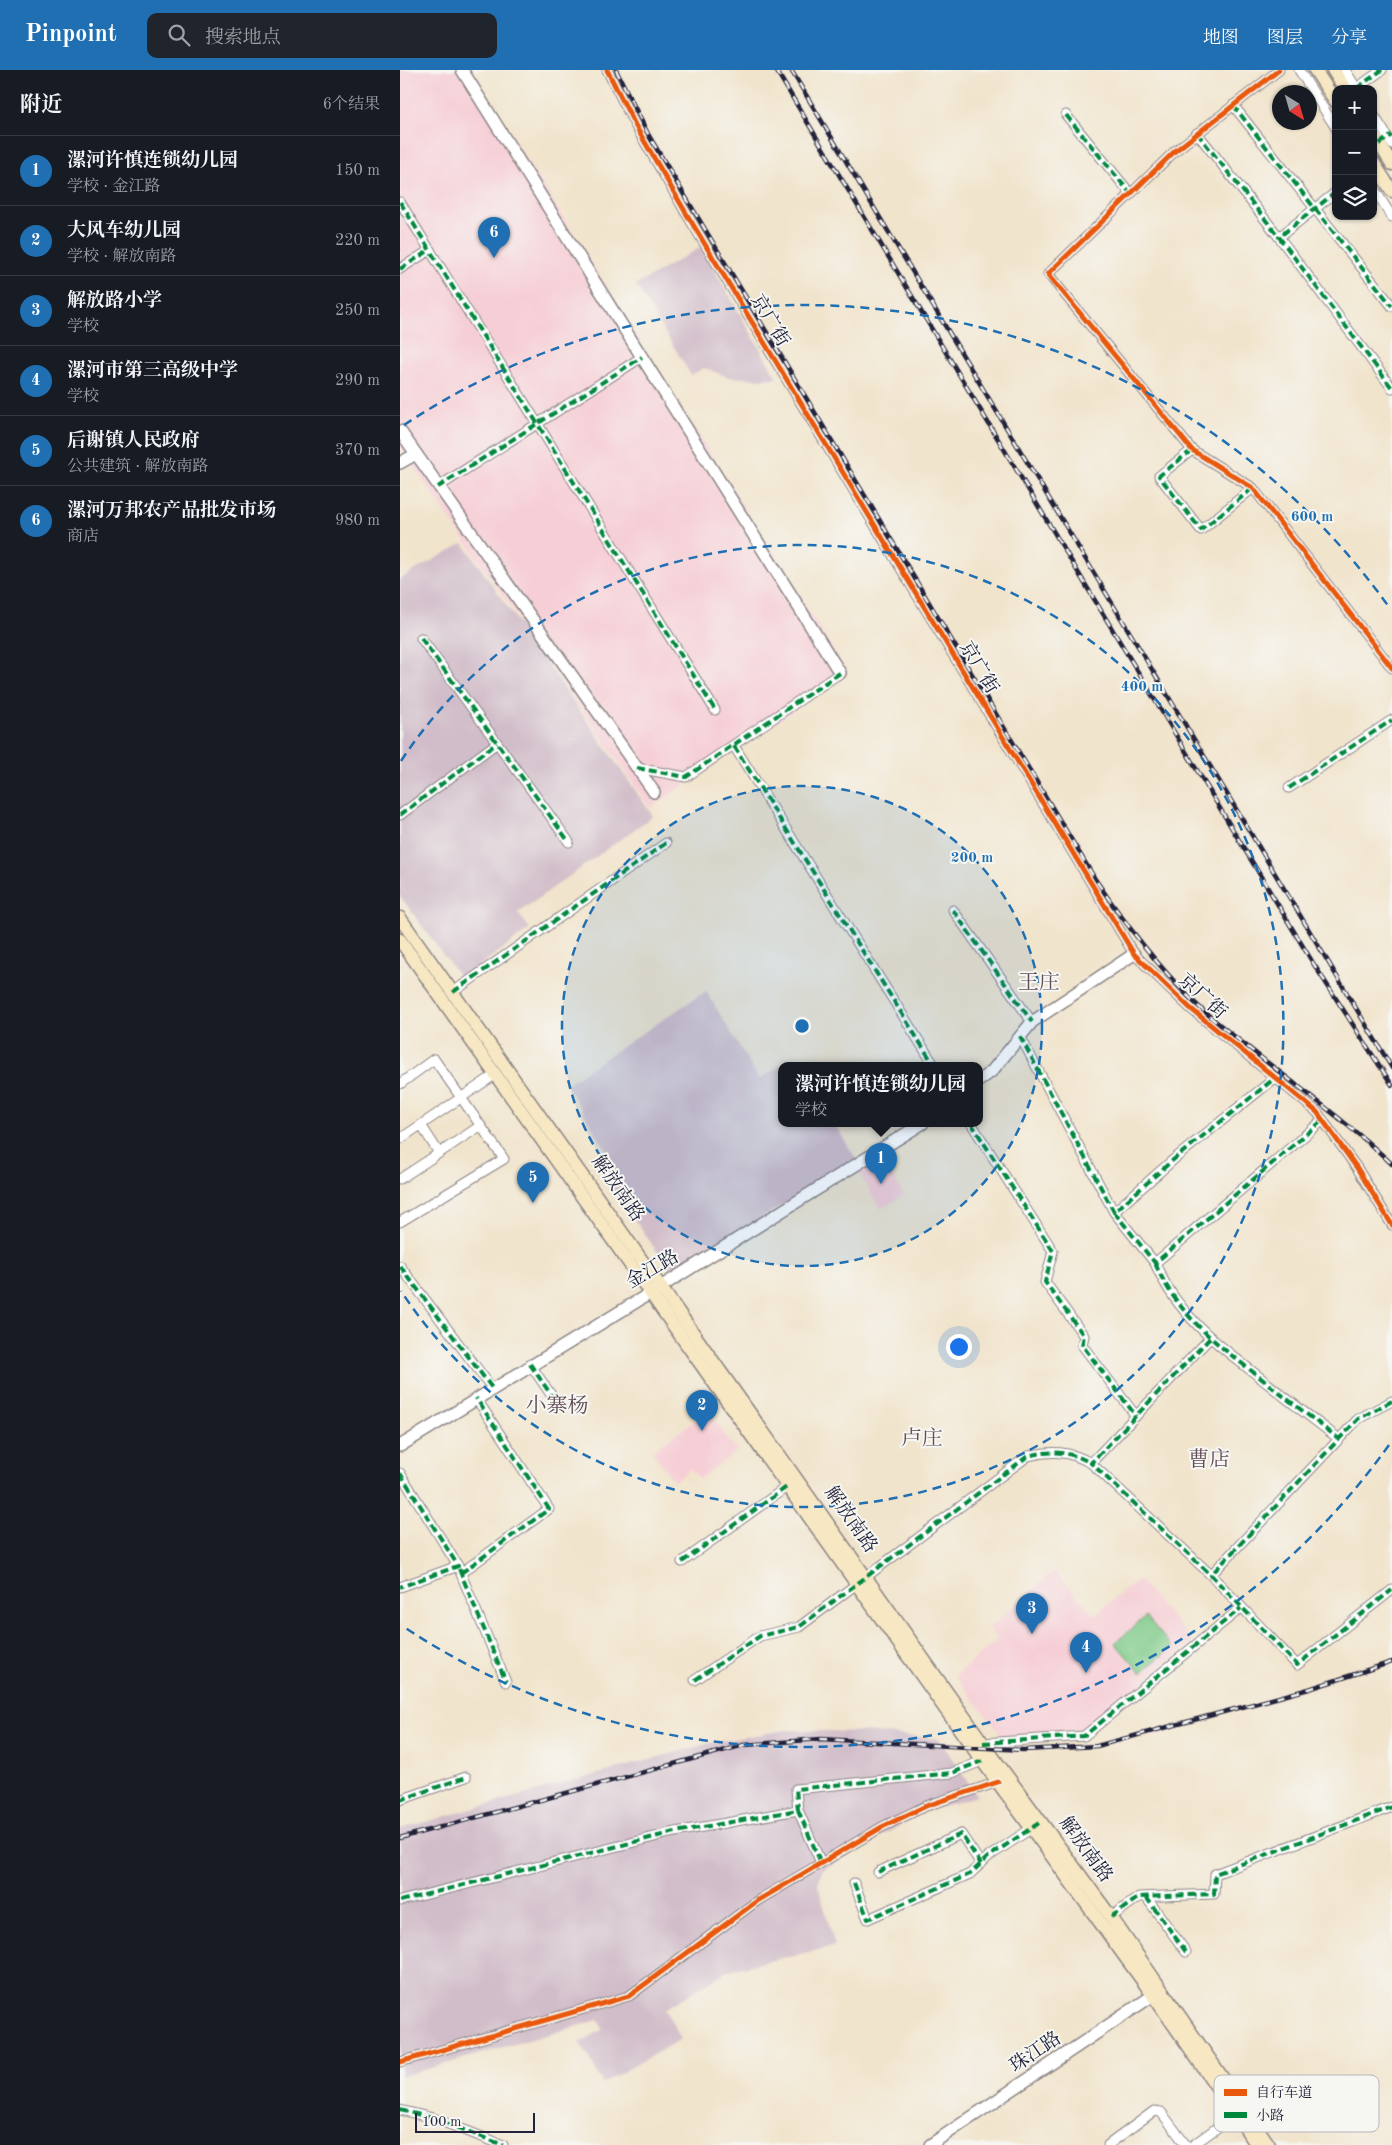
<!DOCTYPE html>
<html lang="zh">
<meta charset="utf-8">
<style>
:root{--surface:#171b24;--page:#20242c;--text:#f1f3f6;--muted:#9ea1a6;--line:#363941;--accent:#1f6fb2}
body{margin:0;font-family:"Old Standard TT","Noto Serif SC",serif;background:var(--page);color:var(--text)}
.controls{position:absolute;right:15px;top:15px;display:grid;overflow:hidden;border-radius:10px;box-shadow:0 1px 4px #0004}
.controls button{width:45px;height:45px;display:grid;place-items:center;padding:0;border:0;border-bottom:1px solid var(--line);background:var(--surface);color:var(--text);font:25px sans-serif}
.compass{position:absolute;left:872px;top:15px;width:45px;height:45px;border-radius:50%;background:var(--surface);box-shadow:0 1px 4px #0004;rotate:143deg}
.scale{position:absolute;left:15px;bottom:12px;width:120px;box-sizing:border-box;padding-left:5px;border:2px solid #22223b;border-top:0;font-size:14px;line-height:18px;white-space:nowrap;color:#22223b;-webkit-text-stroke:4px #f6f6f2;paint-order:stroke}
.you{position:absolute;left:558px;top:1276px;width:18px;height:18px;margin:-12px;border:4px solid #fff;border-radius:50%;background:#1a73e8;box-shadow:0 0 0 8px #1a73e833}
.badge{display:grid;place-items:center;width:32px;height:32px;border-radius:50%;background:var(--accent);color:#fff;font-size:16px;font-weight:700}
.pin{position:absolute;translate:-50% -41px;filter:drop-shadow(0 1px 2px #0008)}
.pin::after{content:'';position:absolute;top:26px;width:18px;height:15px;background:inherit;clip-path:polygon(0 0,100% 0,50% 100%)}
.popup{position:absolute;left:378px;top:992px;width:205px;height:65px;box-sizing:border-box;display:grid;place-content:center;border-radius:10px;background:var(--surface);filter:drop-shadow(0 1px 4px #0005);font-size:16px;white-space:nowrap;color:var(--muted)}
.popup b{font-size:19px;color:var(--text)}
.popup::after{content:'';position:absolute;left:50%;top:100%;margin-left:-10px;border:10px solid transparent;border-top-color:var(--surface)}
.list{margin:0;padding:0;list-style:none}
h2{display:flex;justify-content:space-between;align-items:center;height:65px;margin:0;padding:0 20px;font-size:21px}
h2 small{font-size:16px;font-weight:400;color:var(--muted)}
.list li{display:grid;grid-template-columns:32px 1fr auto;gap:15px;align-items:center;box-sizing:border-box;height:70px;padding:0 20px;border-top:1px solid var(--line)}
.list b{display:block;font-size:19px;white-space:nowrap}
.list p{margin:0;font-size:16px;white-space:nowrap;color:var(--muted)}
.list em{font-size:16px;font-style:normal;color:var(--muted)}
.icon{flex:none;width:28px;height:28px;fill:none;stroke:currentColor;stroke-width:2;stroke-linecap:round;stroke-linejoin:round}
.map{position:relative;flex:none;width:992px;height:2075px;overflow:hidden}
header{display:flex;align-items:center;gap:30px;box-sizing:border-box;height:70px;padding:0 25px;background:var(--accent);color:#fff}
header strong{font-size:24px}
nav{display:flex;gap:28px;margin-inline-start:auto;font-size:18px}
.search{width:350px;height:45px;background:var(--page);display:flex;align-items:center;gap:12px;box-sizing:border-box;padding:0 18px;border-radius:10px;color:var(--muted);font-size:19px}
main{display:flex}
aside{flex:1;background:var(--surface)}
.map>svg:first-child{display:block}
.built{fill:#f6cfd6}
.industrial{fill:#d1bdc9}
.green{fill:#7eca88;stroke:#507662}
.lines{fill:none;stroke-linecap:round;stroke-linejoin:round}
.minor-casing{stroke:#8a8384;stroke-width:11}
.tertiary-casing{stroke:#8a8384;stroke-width:14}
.secondary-casing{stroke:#8a8384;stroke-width:15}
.minor{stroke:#fff;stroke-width:9}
.tertiary{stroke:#fff;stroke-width:11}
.secondary{stroke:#f7e8c3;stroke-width:12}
.rail-casing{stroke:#22223b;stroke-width:4.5}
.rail{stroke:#f6f6f2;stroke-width:2.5;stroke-dasharray:8;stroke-linecap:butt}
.quiet{stroke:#00873e;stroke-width:4;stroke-dasharray:8 4;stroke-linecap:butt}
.cycleway-casing{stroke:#f6f6f2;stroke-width:8}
.cycleway{stroke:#e8590c;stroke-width:5}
.ring{fill:none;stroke:#1f6fb2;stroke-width:2.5;stroke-dasharray:9 6}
.labels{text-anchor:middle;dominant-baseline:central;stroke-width:4;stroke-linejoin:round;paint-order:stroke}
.street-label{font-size:19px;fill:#22223b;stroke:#f6f6f2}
.quarter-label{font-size:21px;fill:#614d56;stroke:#f6f6f2}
.key{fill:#f6f6f2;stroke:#b6b6bb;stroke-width:1}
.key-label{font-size:14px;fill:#22223b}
.centre{fill:#1f6fb2;stroke:#f6f6f2;stroke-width:2.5}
.ring-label{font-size:15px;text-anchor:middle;font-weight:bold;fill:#1f6fb2;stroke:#f6f6f2;stroke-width:4;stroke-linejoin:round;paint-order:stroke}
</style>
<header>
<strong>Pinpoint</strong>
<div class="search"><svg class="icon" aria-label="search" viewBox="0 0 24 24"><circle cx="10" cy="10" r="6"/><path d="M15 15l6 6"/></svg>搜索地点</div>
<nav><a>地图</a><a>图层</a><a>分享</a></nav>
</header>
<main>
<aside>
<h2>附近<small>6个结果</small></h2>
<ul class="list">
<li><span class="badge">1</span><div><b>漯河许慎连锁幼儿园</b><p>学校 · 金江路</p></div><em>150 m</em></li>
<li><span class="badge">2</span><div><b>大风车幼儿园</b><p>学校 · 解放南路</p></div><em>220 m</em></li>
<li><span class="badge">3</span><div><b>解放路小学</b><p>学校</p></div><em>250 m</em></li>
<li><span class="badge">4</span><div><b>漯河市第三高级中学</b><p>学校</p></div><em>290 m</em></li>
<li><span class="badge">5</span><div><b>后谢镇人民政府</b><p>公共建筑 · 解放南路</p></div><em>370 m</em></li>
<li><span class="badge">6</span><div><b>漯河万邦农产品批发市场</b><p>商店</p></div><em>980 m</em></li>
</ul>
</aside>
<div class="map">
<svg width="992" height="2075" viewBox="0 0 992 2075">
<rect width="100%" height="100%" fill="#f6f6f2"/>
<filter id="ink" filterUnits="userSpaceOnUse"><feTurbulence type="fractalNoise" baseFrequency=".02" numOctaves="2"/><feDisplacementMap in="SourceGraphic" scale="10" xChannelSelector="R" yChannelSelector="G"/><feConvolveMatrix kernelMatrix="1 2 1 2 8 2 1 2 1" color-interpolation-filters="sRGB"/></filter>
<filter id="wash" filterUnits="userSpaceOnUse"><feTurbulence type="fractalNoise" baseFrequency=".0096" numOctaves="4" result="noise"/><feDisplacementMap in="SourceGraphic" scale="20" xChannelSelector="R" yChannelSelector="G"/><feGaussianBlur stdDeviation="1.12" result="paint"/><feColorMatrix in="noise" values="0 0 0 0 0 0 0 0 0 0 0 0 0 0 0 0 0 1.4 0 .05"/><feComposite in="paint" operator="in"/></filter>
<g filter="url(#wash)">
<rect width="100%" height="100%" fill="#f1e4cc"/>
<!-- built -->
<g class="built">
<path d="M0,0H71L448,604L250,738L0,377Z"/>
<path d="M482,1089L504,1125L481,1139L459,1103Z"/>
<path d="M308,1341L337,1381L299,1409L291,1399L274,1411L252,1381Z"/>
<path d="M654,1501L694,1545L738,1509L793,1572L684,1659L604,1668L555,1606L598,1569L589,1558Z"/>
</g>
<!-- industrial -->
<g class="industrial">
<path d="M301,177L377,308L358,309L329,307L304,298L291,305L236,215Z"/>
<path d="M63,473L253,746L118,843L130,859L61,909L0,826V509Z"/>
<path d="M306,921L359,1009L382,995V1053H434L456,1089L273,1204L203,1105L216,1096L166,1014Z"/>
<path d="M385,1660L466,1662L539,1669L577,1726L524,1742L422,1800L418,1815L435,1876L329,1900L265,1939L281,1969L203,2013L180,1973L203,1959L198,1950L0,2007V1759L310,1673Z"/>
</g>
<!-- green -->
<path class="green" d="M746,1546L772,1577L741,1603L715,1573Z"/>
</g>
<g filter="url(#ink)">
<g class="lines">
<defs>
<g id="minor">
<path d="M207,0L235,55L286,143L734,884L790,938L917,1042L957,1098L992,1155"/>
<path d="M879,0L775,81L648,204L792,380L853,418L992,598"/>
<path d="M899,0L936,58"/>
<path d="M945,0L957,19"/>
<path d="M957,18L982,0"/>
<path d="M833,35L992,236"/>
<path d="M973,44L992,74"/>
<path d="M666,45L730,123"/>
<path d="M797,63L879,167"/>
<path d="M973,117L992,147"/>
<path d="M936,122L879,167L992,318"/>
<path d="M0,132L315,640"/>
<path d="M0,199L30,180"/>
<path d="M792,380L759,406L801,460L853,418"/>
<path d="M38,417L242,287"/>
<path d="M21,568L169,772"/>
<path d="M334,676L534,995"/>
<path d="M237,698L286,707L440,603"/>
<path d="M889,718L992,650"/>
<path d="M0,745L97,673"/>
<path d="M553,840L632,952"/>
<path d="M53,922L266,773"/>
<path d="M620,966L714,1142L773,1090L875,1008"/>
<path d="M0,1014L34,989L104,1089L0,1152"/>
<path d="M571,1053L653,1181L645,1212L684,1266L682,1275L736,1346"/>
<path d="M21,1055L39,1083"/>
<path d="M0,1069L96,1004"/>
<path d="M0,1109L80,1056"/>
<path d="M714,1142L755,1193L923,1050"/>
<path d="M755,1193C776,1243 815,1273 857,1305C884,1327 912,1348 939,1369"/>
<path d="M0,1196L92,1318"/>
<path d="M810,1268L691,1393L811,1505"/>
<path d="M130,1294L156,1332"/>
<path d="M992,1331L958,1349L811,1505L897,1595L992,1520"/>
<path d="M0,1403L58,1496L0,1517"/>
<path d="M282,1492L388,1416"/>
<path d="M59,1499L106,1612"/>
<path d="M61,1503L149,1439L76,1328"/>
<path d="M295,1610L360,1566L399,1557L628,1386C652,1380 669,1381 691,1393"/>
<path d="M583,1673L684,1666L841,1538"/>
<path d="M0,1730L66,1707"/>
<path d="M398,1740L421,1793"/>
<path d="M478,1802L561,1764L581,1794"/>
<path d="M454,1813L468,1849L570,1804L588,1787L635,1756"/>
<path d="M746,1827L786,1882"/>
<path d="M0,1831L270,1763L398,1740L396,1719L552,1703L582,1691"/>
<path d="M711,1847L739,1827L814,1824L815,1804L992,1737"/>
<path d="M0,1992L229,1926L357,1831L482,1757L526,1736L598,1712"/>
<path d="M0,2040L33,2048L103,2075"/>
<path d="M708,2075L754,2041L761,2042L786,2075"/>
<path d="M793,2075L839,2042"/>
</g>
<g id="tertiary">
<path d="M62,0L440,603"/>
<path d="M0,361L254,722"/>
<path d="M0,393L16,384"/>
<path d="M580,1010L592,1001L632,952L734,884"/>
<path d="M0,1376L262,1216L523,1053"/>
<path d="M530,2075L761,1920"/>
</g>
<g id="secondary">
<path d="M915,0L936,32"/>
<path d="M933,0L945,19"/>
<path d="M973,64L992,94"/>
<path d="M973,92L992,121"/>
<path d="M0,848L587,1679L711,1847L869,2075"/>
<path d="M0,870L573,1678L753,1925L857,2075"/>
</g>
</defs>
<!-- minor casing -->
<use href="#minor" class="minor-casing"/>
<!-- tertiary casing -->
<use href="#tertiary" class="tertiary-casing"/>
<!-- secondary casing -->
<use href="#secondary" class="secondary-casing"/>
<!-- minor -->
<use href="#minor" class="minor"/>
<!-- tertiary -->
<use href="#tertiary" class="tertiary"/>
<!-- secondary -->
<use href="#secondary" class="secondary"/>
<defs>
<g id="rail">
<path d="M216,0L249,66L695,809C724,852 755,893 792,930C813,951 837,968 859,986C904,1021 950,1055 992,1094"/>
<path d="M376,0L913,893L992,1015"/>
<path d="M391,0L992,998"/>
<path d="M0,1768L344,1675L421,1669L624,1680L697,1676L909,1619L992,1592"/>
</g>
</defs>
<!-- rail casing -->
<use href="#rail" class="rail-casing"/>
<!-- rail -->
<use href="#rail" class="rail"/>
<!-- quiet -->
<g class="quiet">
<path d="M957,18L982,0"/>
<path d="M833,35L992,236"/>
<path d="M666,45L730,123"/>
<path d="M797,63L879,167"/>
<path d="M979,74L992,65"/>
<path d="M936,122L879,167L992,318"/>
<path d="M0,132L315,640"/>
<path d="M0,199L30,180"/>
<path d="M792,380L759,406L801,460L853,418"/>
<path d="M38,417L242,287"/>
<path d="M21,568L169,772"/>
<path d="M334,676L534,995"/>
<path d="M237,698L286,707L440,603"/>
<path d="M889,718L992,650"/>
<path d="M0,745L97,673"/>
<path d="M553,840L632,952"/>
<path d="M53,922L266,773"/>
<path d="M620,966L714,1142L773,1090L875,1008"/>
<path d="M571,1053L653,1181L645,1212L684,1266L682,1275L736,1346"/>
<path d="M714,1142L755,1193L923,1050"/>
<path d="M755,1193C776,1243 815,1273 857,1305C884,1327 912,1348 939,1369"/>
<path d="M0,1196L92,1318"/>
<path d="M810,1268L691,1393L811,1505"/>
<path d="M130,1294L156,1332"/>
<path d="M992,1331L958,1349L811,1505L897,1595L992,1520"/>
<path d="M0,1403L58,1496L0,1517"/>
<path d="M282,1492L388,1416"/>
<path d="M59,1499L106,1612"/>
<path d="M61,1503L149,1439L76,1328"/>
<path d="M295,1610L360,1566L399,1557L628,1386C652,1380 669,1381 691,1393"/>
<path d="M583,1673L684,1666L841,1538"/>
<path d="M0,1730L66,1707"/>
<path d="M398,1740L421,1793"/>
<path d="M478,1802L561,1764L581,1794"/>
<path d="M454,1813L468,1849L570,1804L588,1787L642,1751"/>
<path d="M746,1827L786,1882"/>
<path d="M0,1831L270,1763L398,1740L396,1719L552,1703L582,1691"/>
<path d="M711,1847L739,1827L814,1824L815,1804L992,1737"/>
<path d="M0,2040L33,2048L103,2075"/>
</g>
<defs>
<g id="cycleway">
<path d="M207,0L235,55L286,143L734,884L790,938L917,1042L957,1098L992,1155"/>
<path d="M879,0L775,81L648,204L792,380L853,418L992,598"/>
<path d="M0,1992L229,1926L357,1831L482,1757L526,1736L598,1712"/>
</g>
</defs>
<!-- cycleway casing -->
<use href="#cycleway" class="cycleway-casing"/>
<!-- cycleway -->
<use href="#cycleway" class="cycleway"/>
</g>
</g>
<!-- distance rings -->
<circle cx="402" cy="956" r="240" fill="#1f6fb2" fill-opacity=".12"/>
<g class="ring">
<circle cx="402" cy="956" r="240"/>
<path d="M1 691A481 481 0 1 1 1 1221"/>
<path d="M989 1375A721 721 0 0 1 4 1557M4 355A721 721 0 0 1 989 537"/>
</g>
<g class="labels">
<!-- street labels -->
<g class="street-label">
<text transform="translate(369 251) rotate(59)">京广街</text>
<text transform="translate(578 598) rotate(59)">京广街</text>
<text transform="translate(802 927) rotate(42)">京广街</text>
<text transform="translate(217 1119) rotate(55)">解放南路</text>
<text transform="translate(253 1200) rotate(-30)">金江路</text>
<text transform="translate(450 1450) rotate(55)">解放南路</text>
<text transform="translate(685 1780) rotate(54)">解放南路</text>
<text transform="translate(636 1983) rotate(-34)">珠江路</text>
</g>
<!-- quarter labels -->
<g class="quarter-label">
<text x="639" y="913">王庄</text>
<text x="157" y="1336">小寨杨</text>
<text x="522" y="1369">卢庄</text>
<text x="809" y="1390">曹店</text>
</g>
</g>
<!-- legend -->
<rect x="814" y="2005" width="165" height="57" rx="8" class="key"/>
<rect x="824" y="2019" width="23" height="7" fill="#e8590c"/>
<rect x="824" y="2042" width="23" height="6" fill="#00873e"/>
<g class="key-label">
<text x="856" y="2027">自行车道</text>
<text x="856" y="2050">小路</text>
</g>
<circle cx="402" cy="956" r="8" class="centre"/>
<g class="ring-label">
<text x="912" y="451">600 m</text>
<text x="742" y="621">400 m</text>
<text x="572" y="792">200 m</text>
</g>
</svg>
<div class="controls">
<button>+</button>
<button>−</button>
<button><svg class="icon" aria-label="layers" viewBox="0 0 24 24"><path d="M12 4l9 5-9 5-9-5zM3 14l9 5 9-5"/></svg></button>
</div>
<svg class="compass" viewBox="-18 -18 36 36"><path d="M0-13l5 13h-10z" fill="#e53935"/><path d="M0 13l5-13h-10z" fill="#9ea1a6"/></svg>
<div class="scale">100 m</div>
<div class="you"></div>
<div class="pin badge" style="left:481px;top:1114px">1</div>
<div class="popup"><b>漯河许慎连锁幼儿园</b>学校</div>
<div class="pin badge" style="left:302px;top:1361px">2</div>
<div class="pin badge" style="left:632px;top:1564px">3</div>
<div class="pin badge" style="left:686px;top:1603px">4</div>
<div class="pin badge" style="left:133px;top:1133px">5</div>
<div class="pin badge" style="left:94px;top:188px">6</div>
</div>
</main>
